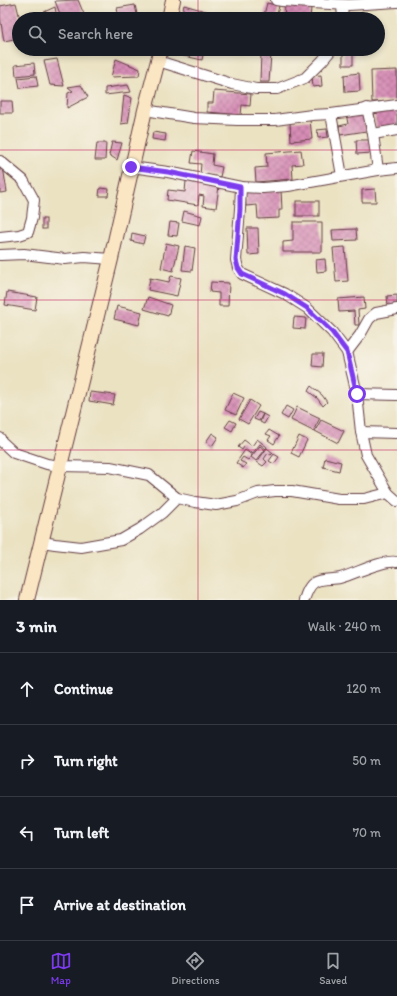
<!DOCTYPE html>
<meta charset="utf-8">
<style>
:root{--surface:#171b24;--page:#242831;--text:#f1f3f6;--muted:#9ea1a6;--line:#363941;--accent:#7c3aed}
body{margin:0;font-family:Itim,sans-serif;background:var(--page);color:var(--text)}
.stop{position:absolute;width:12px;height:12px;margin:-9px;border:3px solid #7c3aed;border-radius:50%;background:#fff}
.stop.end{background:#7c3aed;border-color:#fff;box-shadow:0 1px 4px #0008}
.list{margin:0;padding:0;list-style:none}
h2{display:flex;justify-content:space-between;align-items:center;height:52px;margin:0;padding:0 16px;font-size:17px}
h2 small{font-size:13px;font-weight:400;color:var(--muted)}
.list li{display:grid;grid-template-columns:26px 1fr auto;gap:12px;align-items:center;box-sizing:border-box;height:72px;padding:0 16px;border-top:1px solid var(--line)}
.list b{display:block;font-size:15px;white-space:nowrap}
.list em{font-size:13px;font-style:normal;color:var(--muted)}
.icon{flex:none;width:22px;height:22px;fill:none;stroke:currentColor;stroke-width:2;stroke-linecap:round;stroke-linejoin:round}
.map{position:relative;flex:none;width:397px;height:600px;overflow:hidden}
.search{position:absolute;background:var(--surface);box-shadow:0 2px 6px #0003;left:12px;right:12px;top:12px;height:44px;display:flex;align-items:center;gap:10px;box-sizing:border-box;padding:0 14px;border-radius:22px;color:var(--muted);font-size:15px}
.sheet{height:340px;background:var(--surface)}
nav{display:flex;justify-content:space-around;align-items:center;box-sizing:border-box;height:56px;border-top:1px solid var(--line);background:var(--surface);font-size:11px;color:var(--muted)}
nav a{display:grid;justify-items:center;gap:2px}
nav .on{color:var(--accent)}
.map>svg:first-child{display:block}
.building{fill:url(#building-cross-hatch)}
.lines{fill:none;stroke-linecap:round;stroke-linejoin:round}
.street-casing{stroke:#623c42;stroke-width:12}
.secondary-casing{stroke:#623c42;stroke-width:16}
.street{stroke:#fff;stroke-width:10}
.secondary{stroke:#fbe6c4;stroke-width:14}
.route{stroke:#7c3aed;stroke-width:5}
.grid{fill:none;stroke:#c2185b;stroke-width:1;stroke-opacity:0.55}
</style>
<div class="map">
<svg width="397" height="600" viewBox="0 0 397 600">
<defs>
<pattern id="building-cross-hatch" width="8" height="8" patternUnits="userSpaceOnUse"><rect width="8" height="8" fill="#d78db6"/><path d="M0 0l8 8M0 8l8-8" fill="none" stroke="#b07394"/></pattern>
</defs>
<rect width="100%" height="100%" fill="#f7f3e8"/>
<filter id="ink" filterUnits="userSpaceOnUse"><feTurbulence type="fractalNoise" baseFrequency=".025" numOctaves="2"/><feDisplacementMap in="SourceGraphic" scale="8" xChannelSelector="R" yChannelSelector="G"/><feConvolveMatrix kernelMatrix="1 2 1 2 8 2 1 2 1" color-interpolation-filters="sRGB"/></filter>
<filter id="wash" filterUnits="userSpaceOnUse"><feTurbulence type="fractalNoise" baseFrequency=".012" numOctaves="4" result="noise"/><feDisplacementMap in="SourceGraphic" scale="16" xChannelSelector="R" yChannelSelector="G"/><feGaussianBlur stdDeviation="0.9" result="paint"/><feColorMatrix in="noise" values="0 0 0 0 0 0 0 0 0 0 0 0 0 0 0 0 0 1.4 0 .05"/><feComposite in="paint" operator="in"/></filter>
<g filter="url(#wash)">
<rect width="100%" height="100%" fill="#ebe2c2"/>
<g id="blocks">
<!-- building -->
<g class="building">
<path d="M78,0L86,19H62L55,1Z"/>
<path d="M16,3L20,19H19V38L4,41L0,17V6Z"/>
<path d="M267,3L279,6L276,19H263Z"/>
<path d="M135,5L138,19H119L117,8Z"/>
<path d="M184,5L212,13L210,19H191L181,16Z"/>
<path d="M285,5L311,8L310,19H284Z"/>
<path d="M55,7L57,19H45L44,12Z"/>
<path d="M110,14V19H97L96,16Z"/>
<path d="M182,49L196,52L197,49L204,50L202,60L180,55Z"/>
<path d="M343,49H365V53L353,54V65H343Z"/>
<path d="M261,53L271,54L269,82H260Z"/>
<path d="M57,59L64,86L50,85L44,61Z"/>
<path d="M116,59L140,69L139,76L111,77Z"/>
<path d="M34,63L35,74L16,76L15,65Z"/>
<path d="M397,70V101L372,102L371,71Z"/>
<path d="M359,73L360,91L345,92L344,75Z"/>
<path d="M321,75L322,86L313,87L312,76Z"/>
<path d="M36,76L38,86L20,88L18,78Z"/>
<path d="M81,85L88,97L67,108L68,93L73,91L68,87Z"/>
<path d="M128,85L131,92L105,95V88Z"/>
<path d="M214,91L251,94L250,106L242,105L241,115L207,112V103H213Z"/>
<path d="M124,95L132,98L128,123L121,124Z"/>
<path d="M0,101H12L13,113H0Z"/>
<path d="M397,109V125L376,128L374,112Z"/>
<path d="M363,111L366,131L340,135L339,126L348,124L346,113Z"/>
<path d="M310,120L312,139L291,141L290,122Z"/>
<path d="M327,129L328,137L318,138L317,130Z"/>
<path d="M153,132L166,134L165,141L152,139Z"/>
<path d="M356,140H371L372,153L357,154Z"/>
<path d="M112,142L122,143L117,160L109,155Z"/>
<path d="M97,143H106L105,160H95Z"/>
<path d="M301,150L303,164L292,165L293,179L256,182L255,168L267,167L266,153Z"/>
<path d="M193,151L213,154L212,165L222,167L220,177L200,175L201,164L191,163Z"/>
<path d="M3,167L7,192L0,193V168Z"/>
<path d="M186,181L219,186L216,208L203,206L204,196L199,195L198,205L167,200L168,190L185,192Z"/>
<path d="M100,188L109,189L108,196H99Z"/>
<path d="M375,189L376,202H362V190Z"/>
<path d="M281,190L282,210H279V218L258,219L257,205L246,206L245,192Z"/>
<rect x="296" y="201" width="23" height="15"/>
<path d="M184,211L202,216L200,225L182,221Z"/>
<rect x="42" y="219" width="4" height="10"/>
<path d="M170,222L179,223L177,236L168,235Z"/>
<path d="M293,222H322V252H283V242L293,241Z"/>
<path d="M247,228H258L259,254L248,255Z"/>
<path d="M356,229L357,240L333,241L332,230Z"/>
<path d="M132,233L145,236L143,244L131,241Z"/>
<path d="M166,243L179,246L173,271L161,268Z"/>
<path d="M185,246L195,248L192,271L182,270Z"/>
<path d="M345,247L348,281L336,282L333,248Z"/>
<path d="M325,259L326,271L317,272L316,260Z"/>
<path d="M171,276L181,278L177,296L148,290L150,278L169,282Z"/>
<path d="M211,282L229,283L228,306H219V293L210,292Z"/>
<path d="M7,292L37,297L35,310L5,305Z"/>
<path d="M397,295V304H392L393,307L388,306L387,296Z"/>
<path d="M148,297L171,305L168,316L144,309Z"/>
<path d="M364,297L365,309L358,310L359,325H355L354,311L339,312L338,299Z"/>
<path d="M117,306L142,312L139,325L114,319Z"/>
<path d="M294,317L306,318L305,329L293,328Z"/>
<path d="M313,354H323L322,367L312,366Z"/>
<path d="M311,386L322,395L327,402L323,406L317,398L308,391Z"/>
<path d="M90,392L115,395L113,405L89,401Z"/>
<path d="M233,393L244,398L236,415L225,410Z"/>
<path d="M250,400L259,406L248,424L239,419Z"/>
<path d="M286,406L293,410L288,419L281,415Z"/>
<path d="M297,407L320,418L313,431L291,420Z"/>
<path d="M258,412L263,414L259,421L254,419Z"/>
<path d="M263,414L268,417L264,424L260,422Z"/>
<path d="M230,420L236,423L232,431L225,427Z"/>
<path d="M321,420L344,431L338,443L315,431Z"/>
<path d="M269,430L279,436L274,444L268,440L271,436L266,434Z"/>
<path d="M212,433L218,437L212,446L206,442Z"/>
<path d="M299,436L307,440L299,457L291,453Z"/>
<path d="M257,439L267,447L266,449L260,444L252,454L244,447L242,450L238,447L244,440L252,446Z"/>
<path d="M260,446L265,450L256,461L251,457Z"/>
<path d="M267,448L273,453L271,455L268,453L264,459L267,462L263,466L257,462Z"/>
<path d="M245,450L252,455L248,460L243,457L240,461L246,464L243,468L236,463Z"/>
<path d="M274,454L279,457L274,464L269,461Z"/>
<path d="M325,458L341,462L339,471L323,467Z"/>
</g>
</g>
</g>
<g filter="url(#ink)">
<use href="#blocks" fill-opacity="0" stroke="#623c42" stroke-width="1"/>
<g class="lines">
<defs>
<g id="street">
<path d="M276,0L282,1L311,3L349,5L397,2"/>
<path d="M342,5L343,19"/>
<path d="M158,61L232,84L256,89H277L305,78L322,61L332,49"/>
<path d="M367,108L373,134L378,170"/>
<path d="M145,110L194,118L237,120H275L312,115L331,114L397,105"/>
<path d="M331,114L342,176"/>
<path d="M373,134L397,130"/>
<path d="M0,161L23,180L34,200L32,218L28,232L19,235L0,237"/>
<path d="M131,167L168,172L241,187L263,188L288,186L378,170L397,168"/>
<path d="M241,187L240,209L236,260L238,268L242,274L285,294L307,308L332,332L347,352L357,394L361,432L366,455L388,493L397,501"/>
<path d="M0,255L24,254L65,259L84,257L111,259"/>
<path d="M347,352L360,335L369,319L376,313L397,309"/>
<path d="M357,394L397,395"/>
<path d="M361,432L397,433"/>
<path d="M0,438L1,441L14,453L47,464L60,466L110,467L149,475L177,498L195,502L216,505L237,501L258,493L275,491H292L339,499H364L388,493"/>
<path d="M42,542L55,544L81,547L121,540L140,529L162,513L177,498"/>
<path d="M304,600C306,594 309,585 315,582C322,578 332,580 340,578C355,574 383,559 397,562"/>
</g>
<g id="secondary">
<path d="M169,19L173,0"/>
<path d="M27,600L111,259L145,110L161,49"/>
</g>
</defs>
<!-- street casing -->
<use href="#street" class="street-casing"/>
<!-- secondary casing -->
<use href="#secondary" class="secondary-casing"/>
<!-- street -->
<use href="#street" class="street"/>
<!-- secondary -->
<use href="#secondary" class="secondary"/>
</g>
</g>
<g class="lines" filter="url(#ink)">
<!-- route -->
<path class="route" d="M131,167L168,172L240,187V209L236,260L238,268L242,274L285,294L307,308L332,332L347,352L357,394"/>
</g>
<!-- grid -->
<path class="grid" d="M198,0V19M198,49V600M0,150H397M0,300H397M0,450H397"/>
</svg>
<div class="stop" style="left:357px;top:394px"></div>
<div class="stop end" style="left:131px;top:167px"></div>
<div class="search"><svg class="icon" aria-label="search" viewBox="0 0 24 24"><circle cx="10" cy="10" r="6"/><path d="M15 15l6 6"/></svg>Search here</div>
</div>
<section class="sheet">
<h2>3 min<small>Walk · 240 m</small></h2>
<ul class="list">
<li><svg class="icon" aria-label="ahead" viewBox="0 0 24 24"><path d="M12 20V5M6 11l6-6 6 6"/></svg><div><b>Continue</b></div><em>120 m</em></li>
<li><svg class="icon" aria-label="right" viewBox="0 0 24 24"><path d="M7 20v-9h11M14 6l5 5-5 5"/></svg><div><b>Turn right</b></div><em>50 m</em></li>
<li><svg class="icon" aria-label="left" viewBox="0 0 24 24"><path d="M17 20v-9H6M10 6l-5 5 5 5"/></svg><div><b>Turn left</b></div><em>70 m</em></li>
<li><svg class="icon" aria-label="arrive" viewBox="0 0 24 24"><path d="M6 21V4h12l-3 4 3 4H6"/></svg><div><b>Arrive at destination</b></div></li>
</ul>
</section>
<nav>
<a class="on"><svg class="icon" aria-label="map" viewBox="0 0 24 24"><path d="M3 6l6-2 6 2 6-2v14l-6 2-6-2-6 2zM9 4v14M15 6v14"/></svg>Map</a>
<a><svg class="icon" aria-label="directions" viewBox="0 0 24 24"><path d="M12 3l9 9-9 9-9-9zM9 14v-3h6M13 9l2 2-2 2"/></svg>Directions</a>
<a><svg class="icon" aria-label="saved" viewBox="0 0 24 24"><path d="M7 4h10v16l-5-4-5 4z"/></svg>Saved</a>
</nav>
